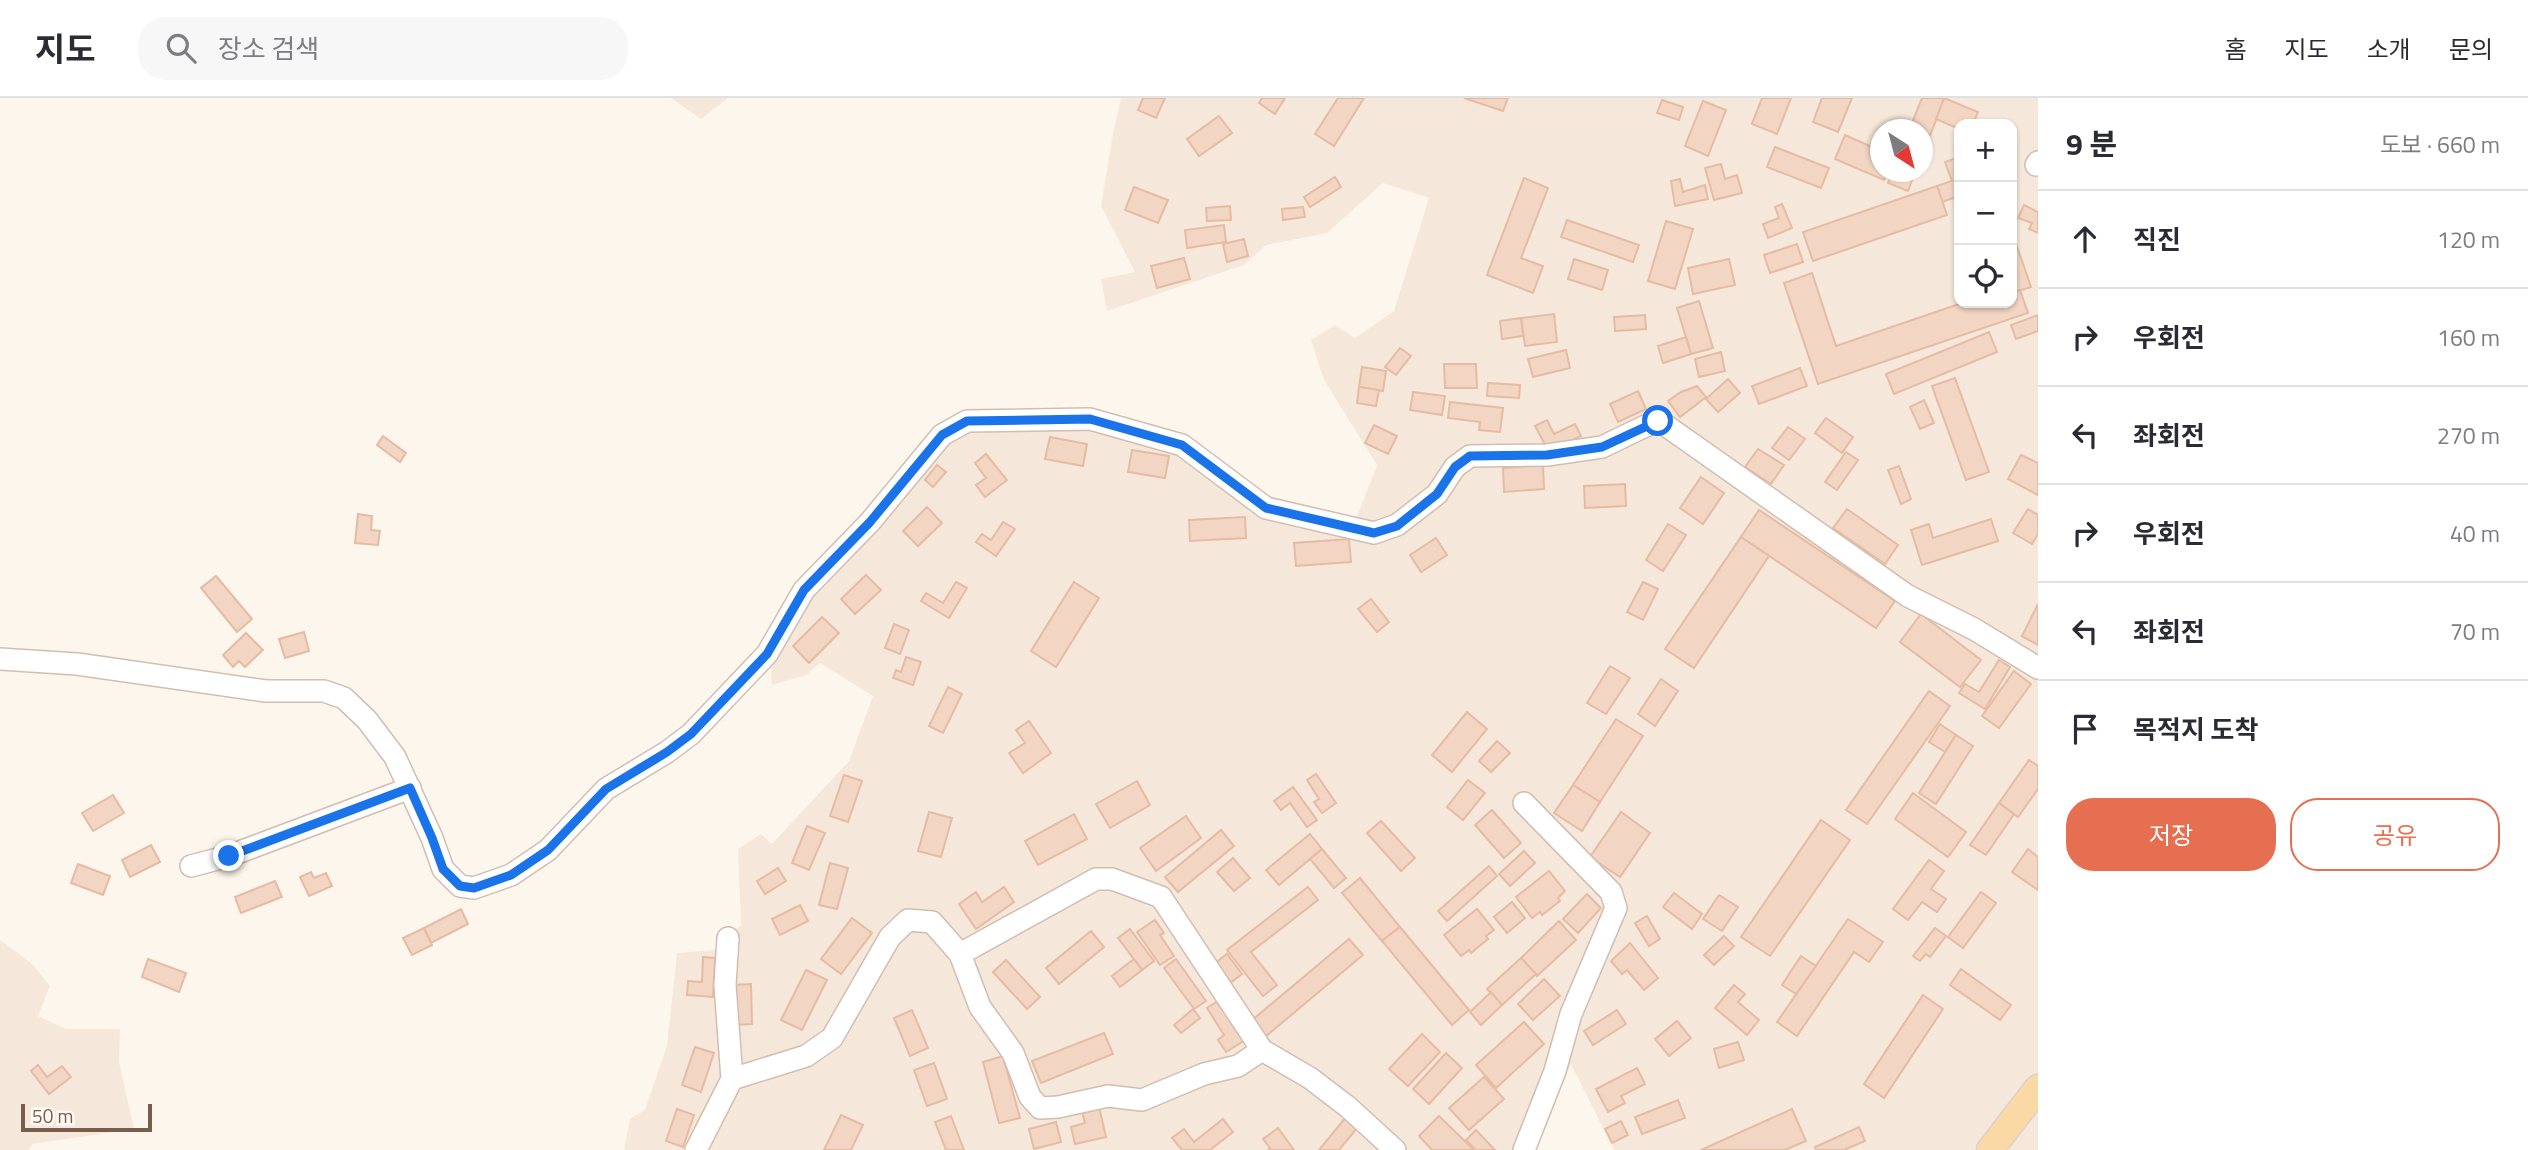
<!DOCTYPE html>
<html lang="ko">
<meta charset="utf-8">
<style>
:root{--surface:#fff;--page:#f7f7f7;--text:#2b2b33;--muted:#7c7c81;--line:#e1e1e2;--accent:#e76f51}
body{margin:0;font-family:"Titillium Web","Noto Sans KR",sans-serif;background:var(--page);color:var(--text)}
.controls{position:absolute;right:21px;top:21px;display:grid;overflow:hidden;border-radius:14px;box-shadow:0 2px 5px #0004}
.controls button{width:63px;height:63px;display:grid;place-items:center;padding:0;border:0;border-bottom:2px solid var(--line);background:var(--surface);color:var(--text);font:35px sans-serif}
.compass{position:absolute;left:1870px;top:21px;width:63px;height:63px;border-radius:50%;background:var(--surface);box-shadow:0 2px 5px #0004;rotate:144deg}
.scale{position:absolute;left:21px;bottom:18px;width:131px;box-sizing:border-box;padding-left:7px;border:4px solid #7a5c4d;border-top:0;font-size:19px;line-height:24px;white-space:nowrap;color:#7a5c4d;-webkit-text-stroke:5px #fffaf3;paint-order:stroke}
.stop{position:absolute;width:21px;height:21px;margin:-16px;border:5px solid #1a73e8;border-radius:50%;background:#fff}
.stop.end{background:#1a73e8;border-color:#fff;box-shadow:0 2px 7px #0008}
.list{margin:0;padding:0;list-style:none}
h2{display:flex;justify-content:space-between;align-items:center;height:91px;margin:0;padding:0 28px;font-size:30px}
h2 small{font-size:23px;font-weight:400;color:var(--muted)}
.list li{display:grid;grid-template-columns:46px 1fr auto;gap:21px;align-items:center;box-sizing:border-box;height:98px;padding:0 28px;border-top:2px solid var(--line)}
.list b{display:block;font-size:26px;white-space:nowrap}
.list em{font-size:23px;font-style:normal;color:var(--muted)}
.actions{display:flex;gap:14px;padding:21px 28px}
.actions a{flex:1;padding:16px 0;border:2px solid var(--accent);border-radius:28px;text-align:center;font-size:24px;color:var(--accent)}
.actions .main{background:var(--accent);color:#fff}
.icon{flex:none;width:38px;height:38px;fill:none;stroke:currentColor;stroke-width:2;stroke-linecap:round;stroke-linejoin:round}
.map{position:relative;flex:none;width:2038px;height:1052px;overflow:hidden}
header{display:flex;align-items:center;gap:42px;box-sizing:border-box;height:98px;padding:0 35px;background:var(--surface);border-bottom:2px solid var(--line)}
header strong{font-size:33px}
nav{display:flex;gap:38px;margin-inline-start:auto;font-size:24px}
.search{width:490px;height:63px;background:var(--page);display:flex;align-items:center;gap:18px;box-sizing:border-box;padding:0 24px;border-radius:28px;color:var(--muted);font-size:26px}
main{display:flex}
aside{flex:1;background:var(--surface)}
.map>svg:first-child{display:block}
.residential{fill:#f5e8da;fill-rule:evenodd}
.building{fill:#f3d5c3;stroke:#e6bba3;stroke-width:2}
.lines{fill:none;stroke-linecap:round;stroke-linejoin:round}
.minor-casing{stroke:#d1beb0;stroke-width:24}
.major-casing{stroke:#dad1cd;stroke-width:29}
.minor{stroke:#fff;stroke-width:21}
.major{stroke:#fbd9a5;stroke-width:26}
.route{stroke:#1a73e8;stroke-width:9}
</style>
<header>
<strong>지도</strong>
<div class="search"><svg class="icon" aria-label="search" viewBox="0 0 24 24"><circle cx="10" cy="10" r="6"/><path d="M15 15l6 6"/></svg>장소 검색</div>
<nav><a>홈</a><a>지도</a><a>소개</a><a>문의</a></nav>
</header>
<main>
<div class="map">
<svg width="2038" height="1052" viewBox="0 0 2038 1052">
<rect width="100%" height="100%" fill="#fdf6ec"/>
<!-- residential -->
<g class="residential">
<path d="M671,0H728L701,21Z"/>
<path d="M1121,0H2038V1052H1614L1571,966L1536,1052H624L630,1021L645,1012L667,948L677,855L715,852L741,827L738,751L761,736L772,746L849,663L873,598L820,565L806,577L772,587L771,562L791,517L947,338L974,332L1049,328L1195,349L1204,378L1237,385L1286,423L1350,437L1377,367L1324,282L1311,242L1335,227L1355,240L1394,213L1429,100L1383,85L1327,135L1266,147L1244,167L1107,213L1101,181L1135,174L1101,108L1113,36ZM1959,26H2012V205H1959ZM1881,32H1923V74H1881Z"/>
<path d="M0,842L31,865L50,888L38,918L66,931H120L119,964L134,1031L32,1046L29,1052H0Z"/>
</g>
<!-- building -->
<g class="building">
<path d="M1143,0H1165L1156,20L1138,12Z"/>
<path d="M1262,0H1285L1275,16L1259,5Z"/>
<path d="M1338,0H1364L1334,48L1315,36Z"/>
<path d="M1464,0H1508L1503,13Z"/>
<path d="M1762,0H1791L1777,36L1752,26Z"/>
<path d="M1822,0H1852L1838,34L1813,24Z"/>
<path d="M1922,0H1945L1923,55V32H1909Z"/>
<path d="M1944,0L1978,14L1973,26H1959V31L1936,21Z"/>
<path d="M1662,2L1683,9L1679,22L1657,15Z"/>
<path d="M1703,3L1726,12L1708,58L1685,48Z"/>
<path d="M1219,18L1232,35L1199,58L1187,41Z"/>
<path d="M1845,37L1881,53V74H1887L1884,82L1835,61Z"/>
<path d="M1775,49L1829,70L1821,90L1767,69Z"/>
<path d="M1959,59V98L1942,104L1937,88L1952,83L1945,64Z"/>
<path d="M1721,66L1725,81L1737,77L1742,95L1714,102L1705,70Z"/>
<path d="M1893,74H1915L1908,93L1888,85Z"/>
<path d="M1335,79L1341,89L1310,109L1304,99Z"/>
<path d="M1524,80L1548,90L1521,160L1543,168L1533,195L1487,177Z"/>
<path d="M1680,81L1683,94L1705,87L1708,101L1675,108L1671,83Z"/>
<path d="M1937,88L1947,117L1813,163L1803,134Z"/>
<path d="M1134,89L1168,102L1158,125L1125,112Z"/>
<path d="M1782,106L1792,130L1768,140L1763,126L1779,120L1775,109Z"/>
<path d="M2024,107L2038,114V135L2029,131L2032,125L2018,120Z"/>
<path d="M1230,108L1231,122L1207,123L1206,110Z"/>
<path d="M1303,109L1305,119L1283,122L1282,111Z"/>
<path d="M1567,122L1639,147L1633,164L1561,139Z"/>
<path d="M1666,123L1693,131L1675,191L1648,183Z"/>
<path d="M1224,127L1226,144L1187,150L1185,132Z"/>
<path d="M2012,134L2031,189L2012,195Z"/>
<path d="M1244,141L1248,158L1227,164L1223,146Z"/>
<path d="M1797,146L1803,164L1770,175L1764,157Z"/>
<path d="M1184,160L1190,181L1157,190L1151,168Z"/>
<path d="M1574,161L1608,172L1602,192L1568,181Z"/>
<path d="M1729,161L1735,187L1693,196L1688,170Z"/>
<path d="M1812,175L1836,248L1962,205H2012V195L2020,192L2028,215L1818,286L1784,185Z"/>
<path d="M1699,203L1713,250L1691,256L1677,210Z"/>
<path d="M1554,216L1557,244L1525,248L1521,220Z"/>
<path d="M1645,217L1646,231L1615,233L1614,219Z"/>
<path d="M2038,217V233L2016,241L2011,227Z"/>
<path d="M1521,220L1523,238L1502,241L1500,223Z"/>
<path d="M1989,234L1997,254L1894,296L1886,276Z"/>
<path d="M1686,239L1691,256L1663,265L1658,248Z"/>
<path d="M1400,250L1411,258L1396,277L1385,269Z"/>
<path d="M1566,252L1570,270L1533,279L1528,261Z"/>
<path d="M1721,254L1725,273L1699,279L1695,261Z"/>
<path d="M1444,266H1476L1477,290H1445Z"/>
<path d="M1362,269L1386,273L1383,293L1359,289Z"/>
<path d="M1800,270L1807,288L1759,306L1752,288Z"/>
<path d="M1955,280L1989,374L1966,382L1932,288Z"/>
<path d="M1728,281L1740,295L1718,314L1706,301Z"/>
<path d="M1488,285L1520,287L1519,300L1487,298Z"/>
<path d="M1697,288L1706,299L1680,319L1668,303L1681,294Z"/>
<path d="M1359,289L1379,292L1376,308L1357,305Z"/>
<path d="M1638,293L1646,311L1618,324L1610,306Z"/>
<path d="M1413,294L1445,298L1442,317L1410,312Z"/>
<path d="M1924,302L1934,325L1920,331L1910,309Z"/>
<path d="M1450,304L1503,310L1500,334L1479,332L1480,324L1448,320Z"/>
<path d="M1826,320L1853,339L1842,355L1815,335Z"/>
<path d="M1547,322L1554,336L1575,326L1581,338L1549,354L1535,328Z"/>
<path d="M1374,327L1397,338L1388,356L1365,345Z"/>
<path d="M1788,329L1805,341L1789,362L1772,350Z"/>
<path d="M383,338L406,355L400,364L377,347Z"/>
<path d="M1050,339L1087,346L1083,368L1045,361Z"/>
<path d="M1758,351L1784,367L1771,386L1745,369Z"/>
<path d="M1132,352L1169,358L1165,380L1128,374Z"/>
<path d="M1846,354L1858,362L1837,392L1825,384Z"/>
<path d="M986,356L1007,382L985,399L976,387L986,380L975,365Z"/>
<path d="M2021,357L2038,365V397L2008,381Z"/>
<path d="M937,367L946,374L933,389L925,382Z"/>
<path d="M1543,367L1544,391L1504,394L1503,370Z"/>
<path d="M1899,368L1911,401L1901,406L1888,372Z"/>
<path d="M1701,379L1724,395L1703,426L1680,410Z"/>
<path d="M1625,386L1626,408L1585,410L1584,388Z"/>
<path d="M927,409L942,425L918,448L903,433Z"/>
<path d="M1847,411L1898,447L1885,466L1833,430Z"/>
<path d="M2028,411L2038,417V436L2032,446L2013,435Z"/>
<path d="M1759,412L1895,503L1876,530L1741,439Z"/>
<path d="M358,416L372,418L371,432L380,433L378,447L355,445Z"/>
<path d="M1245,419L1246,440L1190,443L1189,422Z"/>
<path d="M1991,421L1998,443L1922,467L1911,432L1929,426L1933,440Z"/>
<path d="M1003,424L1015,431L996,458L976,444L982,436L991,442Z"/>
<path d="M1668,426L1686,437L1663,473L1646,462Z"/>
<path d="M1741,439L1769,458L1694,570L1665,551Z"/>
<path d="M1436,440L1447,457L1421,474L1410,457Z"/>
<path d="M1349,441L1351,464L1296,468L1294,445Z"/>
<path d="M866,477L881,492L855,516L841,501Z"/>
<path d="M216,478L252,521L237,534L201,490Z"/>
<path d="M956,484L967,490L949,520L921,503L926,495L943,505Z"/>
<path d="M1074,484L1099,500L1056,569L1031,553Z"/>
<path d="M1643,484L1658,491L1643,522L1627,514Z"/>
<path d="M1371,501L1389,524L1377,534L1358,511Z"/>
<path d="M2038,506V547L2022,538Z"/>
<path d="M1921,516L1981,562L1960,589L1900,544Z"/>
<path d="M822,519L839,535L809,565L793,548Z"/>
<path d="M894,526L909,532L900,556L885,550Z"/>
<path d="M304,534L309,553L285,560L279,541Z"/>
<path d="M246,535L263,552L245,569L239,563L233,569L223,557Z"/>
<path d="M906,559L921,564L913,587L893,580L896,572L901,574Z"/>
<path d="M1999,562L2010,569L1985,611L1959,595L1965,586L1979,594Z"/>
<path d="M1610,568L1630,580L1606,616L1587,605Z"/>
<path d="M2014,573L2031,586L1999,630L1982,618Z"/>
<path d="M1661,581L1678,593L1655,628L1638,616Z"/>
<path d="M948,589L962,596L943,635L929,628Z"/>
<path d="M1929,593L1950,608L1867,726L1846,712Z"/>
<path d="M1467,614L1487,631L1452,674L1432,657Z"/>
<path d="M1616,621L1643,638L1600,704L1573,687Z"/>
<path d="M1029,623L1051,655L1023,675L1009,655L1025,645L1016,632Z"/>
<path d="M1940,626L1956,637L1945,654L1929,644Z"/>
<path d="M1956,637L1973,648L1936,706L1919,695Z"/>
<path d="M1497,643L1510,655L1491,674L1479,663Z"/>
<path d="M2029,662L2038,668V691L2018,719L1999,705Z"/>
<path d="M1316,676L1336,705L1322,715L1314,704L1319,701L1307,682Z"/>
<path d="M844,677L862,683L848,724L830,718Z"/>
<path d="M1468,682L1485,695L1463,722L1447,709Z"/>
<path d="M1137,683L1150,707L1110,730L1096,706Z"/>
<path d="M1573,687L1600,704L1582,733L1554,715Z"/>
<path d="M1293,689L1317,722L1307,729L1290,705L1281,712L1274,703Z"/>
<path d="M1913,695L1966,734L1948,759L1895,721Z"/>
<path d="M113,697L124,715L93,733L82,715Z"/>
<path d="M1999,705L2014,716L1986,757L1970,747Z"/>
<path d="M1492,712L1521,745L1504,760L1475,727Z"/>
<path d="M929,714L952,720L941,759L918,753Z"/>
<path d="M1621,714L1650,735L1620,779L1590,759Z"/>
<path d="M1074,716L1087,741L1038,767L1025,743Z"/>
<path d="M1186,718L1201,740L1156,773L1140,750Z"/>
<path d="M1821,722L1850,742L1770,858L1741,839Z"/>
<path d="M1381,723L1415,760L1401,773L1367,735Z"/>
<path d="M807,728L825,735L809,772L792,765Z"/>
<path d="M1221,732L1234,748L1178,794L1165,779Z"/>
<path d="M1310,736L1322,751L1279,787L1266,772Z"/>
<path d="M151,747L160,764L130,779L122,762Z"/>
<path d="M1322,751L1346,780L1334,790L1310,761Z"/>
<path d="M2028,751L2038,759V792L2012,774Z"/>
<path d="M1524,753L1535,765L1510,788L1499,776Z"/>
<path d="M1233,760L1250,780L1234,793L1217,774Z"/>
<path d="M1929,762L1944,773L1931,791L1946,801L1937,814L1922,804L1908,822L1893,811Z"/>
<path d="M830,765L848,770L837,811L819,807Z"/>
<path d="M78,766L110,778L103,797L71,785Z"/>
<path d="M1489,768L1497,778L1447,823L1438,813Z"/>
<path d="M778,770L786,783L765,796L757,783Z"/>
<path d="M1549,773L1565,793L1558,800L1560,803L1542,817L1540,814L1532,820L1516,799Z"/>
<path d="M311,774L314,780L326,775L332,788L309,798L300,779Z"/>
<path d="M1360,780L1400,829L1382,843L1342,795Z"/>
<path d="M275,783L282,799L241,815L235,799Z"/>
<path d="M1004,789L1014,804L976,831L959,806L976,794L982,804Z"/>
<path d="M1308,789L1318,802L1251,854L1277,887L1263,898L1227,852Z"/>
<path d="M1981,794L1996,805L1963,850L1948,839Z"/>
<path d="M1674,795L1702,816L1692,831L1663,809Z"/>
<path d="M1587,796L1601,810L1578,835L1563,821Z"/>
<path d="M1719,797L1738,809L1722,833L1703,821Z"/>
<path d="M1512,804L1525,820L1507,835L1494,819Z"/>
<path d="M800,807L808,823L780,837L772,821Z"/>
<path d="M461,811L468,826L431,845L424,830Z"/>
<path d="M1477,811L1494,832L1486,838L1488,841L1471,855L1469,852L1461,858L1444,837Z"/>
<path d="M1647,818L1660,841L1649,848L1635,825Z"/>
<path d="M852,820L872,835L841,876L821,861Z"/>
<path d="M1848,821L1883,844L1869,864L1854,854L1797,938L1777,924Z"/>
<path d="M1155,822L1164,835L1160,837L1174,858L1160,867L1137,834Z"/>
<path d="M1559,823L1576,842L1537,878L1521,860Z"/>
<path d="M1400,829L1469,912L1452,927L1382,843Z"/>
<path d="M424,830L432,847L412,857L403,840Z"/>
<path d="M1935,830L1946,838L1930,859L1926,856L1920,863L1913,858Z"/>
<path d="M1130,831L1154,863L1142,872L1118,840Z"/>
<path d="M1091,833L1104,849L1059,886L1046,870Z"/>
<path d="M1724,838L1734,848L1714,867L1704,857Z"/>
<path d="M1349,841L1363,857L1265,939L1251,923Z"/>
<path d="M1630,845L1658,880L1644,892L1627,872L1622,876L1611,863Z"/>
<path d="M1227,856L1242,876L1229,886L1214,866Z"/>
<path d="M1801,858L1816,868L1796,896L1782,887Z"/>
<path d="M703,859L715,860L713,899L687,897L688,883L702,884Z"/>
<path d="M1521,860L1536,876L1502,907L1487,891Z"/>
<path d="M148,861L186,875L179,894L142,879Z"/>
<path d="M1134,861L1142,872L1120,889L1112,878Z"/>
<path d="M1176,861L1206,903L1194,911L1164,870Z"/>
<path d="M1006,862L1040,899L1027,911L993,874Z"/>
<path d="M1961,871L2011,907L2000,922L1950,887Z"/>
<path d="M806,872L827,882L802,932L781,922Z"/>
<path d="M1544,881L1560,898L1533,922L1518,906Z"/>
<path d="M751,886L752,926L733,927L732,887Z"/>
<path d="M1734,887L1745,896L1738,904L1759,922L1747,937L1715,910Z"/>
<path d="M1491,894L1502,907L1481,927L1470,914Z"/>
<path d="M1923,897L1943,911L1884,1000L1864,986Z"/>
<path d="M1221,901L1247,941L1226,954L1218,942L1224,937L1207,910Z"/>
<path d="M1193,911L1200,920L1181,935L1174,927Z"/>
<path d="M912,912L928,950L910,958L894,920Z"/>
<path d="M1617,912L1626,926L1593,947L1584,933Z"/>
<path d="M1677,923L1691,940L1669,958L1655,941Z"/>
<path d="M1524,924L1544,946L1496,990L1476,967Z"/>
<path d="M1104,935L1113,956L1041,985L1032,963Z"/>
<path d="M1422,936L1440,954L1408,988L1389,971Z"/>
<path d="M1738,944L1744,962L1719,970L1714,951Z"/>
<path d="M695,949L714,955L701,994L682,987Z"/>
<path d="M1446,955L1462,970L1429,1006L1413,991Z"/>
<path d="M1003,958L1020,1020L999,1025L983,964Z"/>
<path d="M934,965L947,1001L927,1008L914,972Z"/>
<path d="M38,967L47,979L62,968L71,979L49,996L31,973Z"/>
<path d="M1637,970L1645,986L1621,998L1625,1005L1608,1014L1596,991Z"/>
<path d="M1484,979L1504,1001L1469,1032L1449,1010Z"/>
<path d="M1678,1002L1685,1020L1642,1036L1635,1019Z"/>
<path d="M1099,1009L1106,1039L1075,1046L1071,1029L1085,1025L1082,1013Z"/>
<path d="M677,1011L694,1017L683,1049L666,1043Z"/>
<path d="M1792,1011L1806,1043L1785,1052H1701Z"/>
<path d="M841,1017L863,1027L851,1052H824Z"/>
<path d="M951,1018L964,1052H946L935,1024Z"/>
<path d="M1439,1018L1473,1051L1472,1052H1432L1419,1038Z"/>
<path d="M1346,1019L1358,1029L1339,1052H1319Z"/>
<path d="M1223,1021L1233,1034L1210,1052H1182L1172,1040L1184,1031L1194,1044Z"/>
<path d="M1621,1023L1628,1037L1612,1045L1605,1031Z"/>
<path d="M1056,1024L1061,1044L1034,1051L1029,1031Z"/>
<path d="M1859,1029L1865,1043L1844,1052H1816L1815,1049Z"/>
<path d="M1278,1030L1294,1052H1268L1270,1050L1263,1041Z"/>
<path d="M1476,1032L1495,1052H1476L1466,1042Z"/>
</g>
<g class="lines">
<defs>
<g id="minor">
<path d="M2036,67L2038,64"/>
<path d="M0,561L77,566L266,593H324L344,600L367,622L395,659L432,740L443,771L460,788L474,790L511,777L548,752L606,691L667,654L691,636L767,556L804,492L870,424L942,337L967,323L1090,321L1182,347L1266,410L1374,435L1397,427L1437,396L1455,369L1470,358L1547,357L1602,349L1658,322L1908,498L1974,531L2038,570"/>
<path d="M191,768L229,758L410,690"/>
<path d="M960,856L1096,781H1112L1161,799L1262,952L1310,980L1348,1009L1395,1052"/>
<path d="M732,981L806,958L832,940L890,839L908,822L932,824L960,856L980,909L1013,955L1030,999L1040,1010L1058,1009L1108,998L1142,1002L1204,976L1238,968L1262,952"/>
<path d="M696,1052L732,981L725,887L728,840"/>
<path d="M1524,1052L1555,973L1571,916L1616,810L1611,794L1524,705"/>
</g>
<path id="major" d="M1990,1052L2038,990"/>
</defs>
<!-- minor casing -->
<use href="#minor" class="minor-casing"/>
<!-- major casing -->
<use href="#major" class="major-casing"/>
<!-- minor -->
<use href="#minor" class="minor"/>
<!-- major -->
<use href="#major" class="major"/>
</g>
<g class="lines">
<!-- route -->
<path class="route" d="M229,758L410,690L432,740L443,771L460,788L474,790L511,777L548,752L606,691L667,654L691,636L767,556L804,492L870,424L942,337L967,323L1090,321L1182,347L1266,410L1374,435L1397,428L1437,396L1455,369L1470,358L1547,357L1602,349L1658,323"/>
</g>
</svg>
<div class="controls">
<button>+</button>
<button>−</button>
<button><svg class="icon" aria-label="locate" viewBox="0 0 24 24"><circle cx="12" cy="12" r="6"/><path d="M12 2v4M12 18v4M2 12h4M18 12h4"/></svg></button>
</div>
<svg class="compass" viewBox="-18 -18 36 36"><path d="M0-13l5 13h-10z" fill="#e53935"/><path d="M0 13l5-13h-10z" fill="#7c7c81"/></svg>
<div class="scale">50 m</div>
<div class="stop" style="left:1658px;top:323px"></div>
<div class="stop end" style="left:229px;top:758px"></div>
</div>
<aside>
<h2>9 분<small>도보 · 660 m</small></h2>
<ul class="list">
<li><svg class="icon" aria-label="ahead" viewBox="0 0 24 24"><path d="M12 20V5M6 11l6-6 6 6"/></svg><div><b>직진</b></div><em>120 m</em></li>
<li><svg class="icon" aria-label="right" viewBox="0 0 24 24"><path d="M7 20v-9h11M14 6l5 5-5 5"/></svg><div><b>우회전</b></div><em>160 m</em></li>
<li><svg class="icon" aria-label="left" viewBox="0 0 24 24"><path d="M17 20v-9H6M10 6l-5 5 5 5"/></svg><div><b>좌회전</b></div><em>270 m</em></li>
<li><svg class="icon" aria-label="right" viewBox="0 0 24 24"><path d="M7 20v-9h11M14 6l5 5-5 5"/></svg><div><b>우회전</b></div><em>40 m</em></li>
<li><svg class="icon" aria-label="left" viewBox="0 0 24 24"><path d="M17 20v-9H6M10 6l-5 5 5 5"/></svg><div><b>좌회전</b></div><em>70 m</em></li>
<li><svg class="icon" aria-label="arrive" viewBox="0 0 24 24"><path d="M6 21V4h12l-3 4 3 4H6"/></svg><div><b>목적지 도착</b></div></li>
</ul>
<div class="actions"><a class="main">저장</a><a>공유</a></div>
</aside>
</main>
